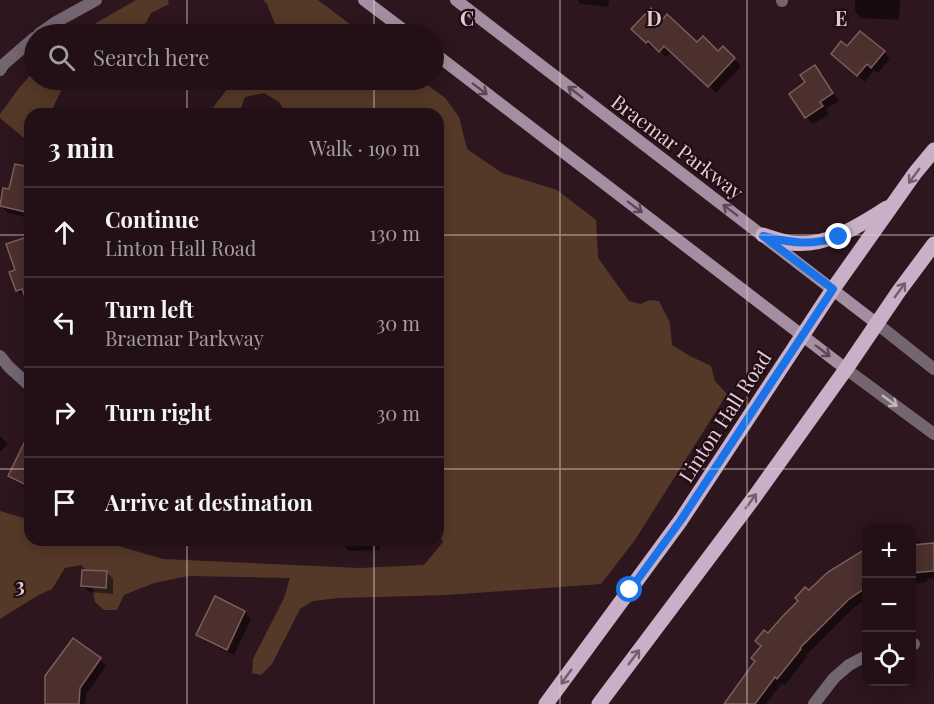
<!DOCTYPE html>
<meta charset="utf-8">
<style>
:root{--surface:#221016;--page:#2a191f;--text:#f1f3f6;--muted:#a29da1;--line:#3f3035}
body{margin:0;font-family:"Playfair Display",serif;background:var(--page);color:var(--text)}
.controls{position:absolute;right:18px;bottom:18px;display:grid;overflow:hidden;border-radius:12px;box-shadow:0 3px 15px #0003}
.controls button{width:54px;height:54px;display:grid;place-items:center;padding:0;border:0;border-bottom:2px solid var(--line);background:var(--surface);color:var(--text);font:30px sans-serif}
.stop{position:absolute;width:18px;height:18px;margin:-14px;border:4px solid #1a73e8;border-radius:50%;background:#fff}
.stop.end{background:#1a73e8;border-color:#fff;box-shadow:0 2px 6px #0008}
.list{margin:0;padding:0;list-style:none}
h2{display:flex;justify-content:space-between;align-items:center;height:78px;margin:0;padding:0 24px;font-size:26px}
h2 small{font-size:20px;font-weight:400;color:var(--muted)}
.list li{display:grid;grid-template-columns:39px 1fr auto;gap:18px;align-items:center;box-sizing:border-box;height:90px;padding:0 24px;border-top:2px solid var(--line)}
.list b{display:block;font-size:22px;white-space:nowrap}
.list p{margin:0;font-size:20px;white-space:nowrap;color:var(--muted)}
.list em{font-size:20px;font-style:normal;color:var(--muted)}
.icon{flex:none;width:33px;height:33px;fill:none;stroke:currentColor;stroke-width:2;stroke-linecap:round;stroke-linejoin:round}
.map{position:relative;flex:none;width:934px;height:704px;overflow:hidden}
.search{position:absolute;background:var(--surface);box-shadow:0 3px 15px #0003;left:24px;top:24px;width:420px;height:66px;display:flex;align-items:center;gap:15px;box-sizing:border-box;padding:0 21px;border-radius:33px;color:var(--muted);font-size:22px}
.panel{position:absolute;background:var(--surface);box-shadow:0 3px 15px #0003;left:24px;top:108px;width:420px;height:438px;border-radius:18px}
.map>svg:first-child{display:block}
.green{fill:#553928}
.shadow{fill:#0007}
.building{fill:#4b302d;stroke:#7c5e5a;stroke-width:1.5}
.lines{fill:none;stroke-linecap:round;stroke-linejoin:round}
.street{stroke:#736671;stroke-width:12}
.secondary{stroke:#a38fa1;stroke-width:12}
.primary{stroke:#c9afc7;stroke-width:15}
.oneway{stroke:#5d4854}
.oneway2{stroke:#765e6e}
.oneway3{stroke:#c3b3ba}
.route{stroke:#1a73e8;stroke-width:8}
.grid{fill:none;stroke:#decdd2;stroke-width:1.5;stroke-opacity:0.55}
.labels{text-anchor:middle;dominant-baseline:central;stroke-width:4.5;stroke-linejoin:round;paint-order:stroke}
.street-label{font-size:20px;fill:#decdd2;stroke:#230d15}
.grid-label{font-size:20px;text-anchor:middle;font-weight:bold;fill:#decdd2;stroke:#230d15;stroke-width:4.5;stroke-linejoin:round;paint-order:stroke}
</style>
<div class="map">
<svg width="934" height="704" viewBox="0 0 934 704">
<rect width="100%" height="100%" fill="#2d161e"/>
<!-- green -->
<g class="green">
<path d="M136,0H168L169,4L151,13L146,23L110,34H77Z"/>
<path d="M263,0H318L363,34H268L275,24L267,4Z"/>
<path d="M34,71V80H66L50,114H30V143L0,118V114L19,88Z"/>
<path d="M234,80H421L445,98L459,117L467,149L502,173L557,190L596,220L598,258L629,301L640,304L650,300L659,301L670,323L672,345L690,356L711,366L715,381L727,394L635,540L601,584L447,595L339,598L313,601L300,609L272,664L261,675L252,673L253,659L284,598L290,578L188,576L154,583L124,595L117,610H104L95,602L93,591L92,576L81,565L65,568L52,589L37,596L0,619V511L30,520V540H98L163,559L359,568L424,565L443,542L438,532V114H287L279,102L264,93L245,97L241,108L247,114H208Z"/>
</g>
<!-- shadow -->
<g class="shadow">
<path d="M577,0H609L608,7L581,4Z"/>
<path d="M855,0H900L899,20L861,18L855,11Z"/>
<path d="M633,29L718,53L723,48L741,66L716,93L672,51L666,57L655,46L653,49Z"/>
<path d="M848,49L884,52L890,59L878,73L874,70L865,82L839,61Z"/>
<path d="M815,67L822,74L839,101L826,109L829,114L813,124L806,117L791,94L807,83Z"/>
<path d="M30,169V218L8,213L1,206L10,191Z"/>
<path d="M30,238V295L24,297L17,290V270Z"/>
<path d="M0,436L8,444L0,452Z"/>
<path d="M30,456V489L16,482L9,475Z"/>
<path d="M178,540H191L189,544Z"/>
<path d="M342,540H380V550L349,551L342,544Z"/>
<path d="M919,541L923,546L934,545V578L927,579V582L912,584V542Z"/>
<path d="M866,551V599L855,607L806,655L807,657L785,685L782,683L766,704H725L757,662L768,636L809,593Z"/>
<path d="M107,572L113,579V594L89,592L82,585Z"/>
<path d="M244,612L251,619L234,655L205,641L198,635Z"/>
<path d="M100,659L106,666L86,695V704H45L47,697Z"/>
</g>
<!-- building -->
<g class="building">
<path d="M651,8L663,19L667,14L697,42L703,36L718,51L723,46L735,58L708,87L664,46L659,52L648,41L646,43L631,29Z"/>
<path d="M860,31L885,51L871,68L867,64L857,76L831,54L841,41L847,46Z"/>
<path d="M815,65L833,93L820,102L823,106L805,118L789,94L805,82L800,75Z"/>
<path d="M15,164L30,167V213L0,206L3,188L9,189Z"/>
<path d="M30,236V306H28L22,289L16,291L9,272L15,270L6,244Z"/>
<path d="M30,431V487L8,476Z"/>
<path d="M934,543V571L912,573V545Z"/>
<path d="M867,548V587L848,600L800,648L801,649L777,679L775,677L755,704H724L755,661L751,658L761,646L755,641L764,630L768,633L783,616L798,601L795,598L805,587L809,590L828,572Z"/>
<path d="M82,570L107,571L106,588L81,586Z"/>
<path d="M215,596L245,611L227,650L196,635Z"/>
<path d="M73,638L101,658L80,688L79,704H45V676Z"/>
</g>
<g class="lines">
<!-- street -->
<g class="street">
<path d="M782,1V0"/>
<path d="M39,34L56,22L96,0"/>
<path d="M0,70L4,64L34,38"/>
<path d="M876,323L934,369"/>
<path d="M0,356L9,367L30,386"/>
<path d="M846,369L934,434"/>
<path d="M912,644H914"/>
<path d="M814,704L834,678L849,665L866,656"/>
</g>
<!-- secondary -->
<g class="secondary">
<path d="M364,0L409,34"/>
<path d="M456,0L876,323"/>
<path d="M434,53L846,369"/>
</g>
<!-- primary -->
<g class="primary">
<path d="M763,235C772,238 781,241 791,243C828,247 856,227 887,208"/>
<path d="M546,704L681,520L833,289L915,173L934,150"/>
<path d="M599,704L753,499L846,369L899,291L934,244"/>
</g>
</g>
<!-- one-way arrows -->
<defs><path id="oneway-shaft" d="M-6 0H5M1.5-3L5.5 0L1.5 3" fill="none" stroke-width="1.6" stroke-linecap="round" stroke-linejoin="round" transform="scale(1.5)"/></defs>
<g class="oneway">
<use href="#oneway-shaft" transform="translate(480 89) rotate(37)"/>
<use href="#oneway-shaft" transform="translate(575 92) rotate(-143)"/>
<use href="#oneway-shaft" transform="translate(635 207) rotate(37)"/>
<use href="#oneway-shaft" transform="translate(730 210) rotate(-143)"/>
<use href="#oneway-shaft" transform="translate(823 351) rotate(37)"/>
</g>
<g class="oneway2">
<use href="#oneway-shaft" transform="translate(914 176) rotate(126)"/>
<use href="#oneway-shaft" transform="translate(900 290) rotate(-54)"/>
<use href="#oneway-shaft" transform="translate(751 501) rotate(-54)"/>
<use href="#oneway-shaft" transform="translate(634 657) rotate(-53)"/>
<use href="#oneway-shaft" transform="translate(566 677) rotate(126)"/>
</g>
<use class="oneway3" href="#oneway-shaft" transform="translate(890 401) rotate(36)"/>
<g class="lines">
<!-- route -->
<path class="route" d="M630,590L681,520L833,289L763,236C792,243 810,246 839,237"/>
</g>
<!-- grid -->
<path class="grid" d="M187,0V34M374,0V34M560,0V704M747,0V704M187,80V114M374,80V114M0,235H30M438,235H934M0,469H30M438,469H934M187,540V704M374,540V704"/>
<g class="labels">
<!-- street labels -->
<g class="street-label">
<text transform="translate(678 146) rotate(37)">Braemar Parkway</text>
<text transform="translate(724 416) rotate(-57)">Linton Hall Road</text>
</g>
</g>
<g class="grid-label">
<text x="467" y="26">C</text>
<text x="654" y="26">D</text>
<text x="841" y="26">E</text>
<text x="20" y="593">3</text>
</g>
</svg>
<div class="controls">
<button>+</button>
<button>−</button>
<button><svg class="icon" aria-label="locate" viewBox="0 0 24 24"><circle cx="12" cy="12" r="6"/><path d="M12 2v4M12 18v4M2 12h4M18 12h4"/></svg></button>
</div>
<div class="stop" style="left:630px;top:590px"></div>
<div class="stop end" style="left:839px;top:237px"></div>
<div class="search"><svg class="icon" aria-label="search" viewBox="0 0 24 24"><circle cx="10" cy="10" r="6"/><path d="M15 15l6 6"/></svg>Search here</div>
<section class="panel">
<h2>3 min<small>Walk · 190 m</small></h2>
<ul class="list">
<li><svg class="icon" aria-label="ahead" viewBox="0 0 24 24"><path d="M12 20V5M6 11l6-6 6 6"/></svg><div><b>Continue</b><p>Linton Hall Road</p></div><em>130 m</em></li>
<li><svg class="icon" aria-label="left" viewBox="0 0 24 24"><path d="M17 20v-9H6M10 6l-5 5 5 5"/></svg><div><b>Turn left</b><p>Braemar Parkway</p></div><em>30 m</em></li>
<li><svg class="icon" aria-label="right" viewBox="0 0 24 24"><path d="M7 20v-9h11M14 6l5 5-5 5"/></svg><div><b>Turn right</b></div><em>30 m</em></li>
<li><svg class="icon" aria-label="arrive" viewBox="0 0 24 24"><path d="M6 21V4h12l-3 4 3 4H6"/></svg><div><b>Arrive at destination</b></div></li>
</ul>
</section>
</div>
